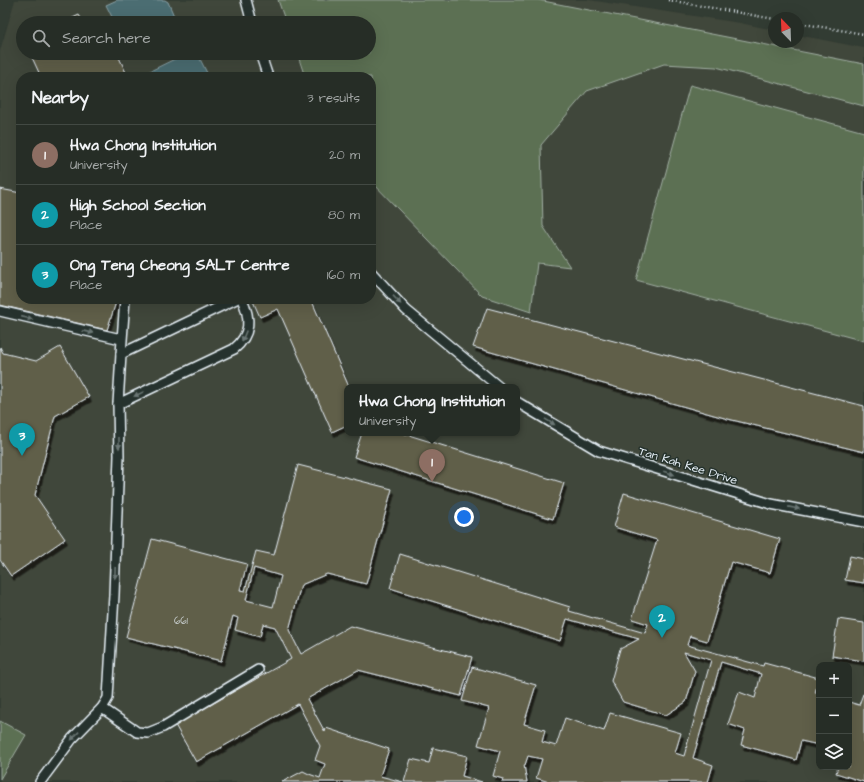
<!DOCTYPE html>
<meta charset="utf-8">
<style>
:root{--surface:#262d26;--page:#2e352e;--text:#f1f3f6;--muted:#a4a8a7;--line:#424943;--accent:#ffd166}
body{margin:0;font-family:"Architects Daughter",sans-serif;background:var(--page);color:var(--text)}
.controls{position:absolute;right:12px;bottom:12px;display:grid;overflow:hidden;border-radius:8px;box-shadow:0 4px 16px #0002}
.controls button{width:36px;height:36px;display:grid;place-items:center;padding:0;border:0;border-bottom:1px solid var(--line);background:var(--surface);color:var(--text);font:20px sans-serif}
.compass{position:absolute;left:768px;top:12px;width:36px;height:36px;border-radius:50%;background:var(--surface);box-shadow:0 4px 16px #0002;rotate:337deg}
.you{position:absolute;left:464px;top:517px;width:14px;height:14px;margin:-10px;border:3px solid #fff;border-radius:50%;background:#1a73e8;box-shadow:0 0 0 6px #1a73e833}
.badge{display:grid;place-items:center;width:26px;height:26px;border-radius:50%;background:var(--accent);color:#fff;font-size:13px;font-weight:700}
.pin{position:absolute;translate:-50% -33px;filter:drop-shadow(0 1px 2px #0008)}
.pin::after{content:'';position:absolute;top:21px;width:14px;height:12px;background:inherit;clip-path:polygon(0 0,100% 0,50% 100%)}
.popup{position:absolute;left:344px;top:384px;width:176px;height:52px;box-sizing:border-box;display:grid;place-content:center;border-radius:8px;background:var(--surface);filter:drop-shadow(0 1px 3px #0005);font-size:13px;white-space:nowrap;color:var(--muted)}
.popup b{font-size:15px;color:var(--text)}
.popup::after{content:'';position:absolute;left:50%;top:100%;margin-left:-8px;border:8px solid transparent;border-top-color:var(--surface)}
.list{margin:0;padding:0;list-style:none}
h2{display:flex;justify-content:space-between;align-items:center;height:52px;margin:0;padding:0 16px;font-size:17px}
h2 small{font-size:13px;font-weight:400;color:var(--muted)}
.list li{display:grid;grid-template-columns:26px 1fr auto;gap:12px;align-items:center;box-sizing:border-box;height:60px;padding:0 16px;border-top:1px solid var(--line)}
.list b{display:block;font-size:15px;white-space:nowrap}
.list p{margin:0;font-size:13px;white-space:nowrap;color:var(--muted)}
.list em{font-size:13px;font-style:normal;color:var(--muted)}
.icon{flex:none;width:22px;height:22px;fill:none;stroke:currentColor;stroke-width:2;stroke-linecap:round;stroke-linejoin:round}
.map{position:relative;flex:none;width:864px;height:782px;overflow:hidden}
.search{position:absolute;background:var(--surface);box-shadow:0 4px 16px #0002;left:16px;top:16px;width:360px;height:44px;display:flex;align-items:center;gap:10px;box-sizing:border-box;padding:0 14px;border-radius:22px;color:var(--muted);font-size:15px}
.panel{position:absolute;background:var(--surface);box-shadow:0 4px 16px #0002;left:16px;top:72px;width:360px;height:232px;border-radius:16px}
.map>svg:first-child{display:block}
.built{fill:#40463a;fill-rule:evenodd}
.green{fill:#5c6f52;stroke:#a2b0a5}
.water{fill:#4b6d72;stroke:#8aa2a8}
.building{fill:#615e4a;stroke:#e8f1f8;fill-rule:evenodd;filter:url(#shadow)}
.lines{fill:none;stroke-linecap:round;stroke-linejoin:round}
.service-casing{stroke:#e8f1f8;stroke-width:12}
.path{stroke:#e8f1f8;stroke-width:2.5;stroke-dasharray:1 3;stroke-linecap:butt}
.service{stroke:#26332d;stroke-width:9}
.oneway{fill:#6a7674}
.labels{text-anchor:middle;dominant-baseline:central;stroke-width:3;stroke-linejoin:round;paint-order:stroke}
.number-label{font-size:10px;fill:#c6cccc}
.street-label{font-size:12px;fill:#e8f1f8;stroke:#26332d}
</style>
<div class="map">
<svg width="864" height="782" viewBox="0 0 864 782">
<defs>
<filter id="shadow"><feDropShadow dx="2.5" dy="4.5" stdDeviation="0" flood-color="#0009"/></filter>
</defs>
<rect width="100%" height="100%" fill="#323c33"/>
<filter id="ink" filterUnits="userSpaceOnUse"><feTurbulence type="fractalNoise" baseFrequency=".025" numOctaves="2"/><feDisplacementMap in="SourceGraphic" scale="8" xChannelSelector="R" yChannelSelector="G"/><feConvolveMatrix kernelMatrix="1 2 1 2 8 2 1 2 1" color-interpolation-filters="sRGB"/></filter>
<g filter="url(#ink)">
<!-- built -->
<path class="built" d="M15,0H589L740,23L774,30V42H798V35L864,48V782H0V51ZM23,23H369V53H23ZM21,77H371V299H21ZM347,387H517V433H347ZM819,665H849V767H819Z"/>
<!-- green -->
<g class="green">
<path d="M278,0H538L864,64V106L716,67L664,64L587,91L541,145L543,226L570,267L537,263L531,312L482,296L371,181V77H305L297,53H369V23H286Z"/>
<path d="M690,85L864,132V341L636,280Z"/>
<path d="M0,721L26,735L0,779Z"/>
</g>
<!-- water -->
<g class="water">
<path d="M117,0H165L168,2L177,23H115L106,5Z"/>
<path d="M187,53H197L209,77H143L142,75Z"/>
</g>
<!-- building -->
<g class="building">
<path d="M79,15L84,23H62Z"/>
<path d="M30,53H117L128,77H41Z"/>
<path d="M0,189L21,193V299H117L107,330L0,305Z"/>
<path d="M252,299H311L349,387H347V425L332,432L278,309L260,317Z"/>
<path d="M487,308L864,406V452L728,419L473,347Z"/>
<path d="M0,347L3,353L36,361L60,347L89,397L55,416L35,495L65,539L11,576L0,560Z"/>
<path d="M362,433H402L564,483L553,519L354,457Z"/>
<path d="M298,465L392,489L366,584L327,574L301,585L289,630L301,654L350,626L472,657L461,696L358,670L307,699L325,732L326,728L389,749L380,776L403,782H282L303,771L309,774L320,778L325,764L315,760L320,746L298,704L196,762L175,725L291,659L275,627L263,624L260,637L235,630L238,618L233,616L221,661L126,637L152,539L247,564L240,590L245,591L256,551L274,555ZM254,568L281,576L273,607L246,600Z"/>
<path d="M624,493L780,539L770,573L731,562L707,641L690,636L687,645L763,666L764,663L819,678L815,693L819,694V745L801,741L796,760L741,745L745,730L728,724L739,692L755,698L761,674L721,662L693,758L713,765L708,782H549L536,778L542,759L528,756L525,765H524L527,782H502L503,779L493,776L500,751L478,745L489,708L462,701L472,667L536,685L524,724L545,730L542,742L556,746L565,718L604,731L610,713L681,733L675,753L684,756L711,660L684,652L695,671L686,702L666,715L623,702L611,681L620,649L639,639L567,619L560,641L390,588L400,554L570,607L569,611L645,633L648,624L632,619L657,540L614,527Z"/>
<path d="M850,556L864,559V583L845,580Z"/>
<path d="M838,619L864,623V661L832,656Z"/>
<path d="M863,694H864V782L836,773L838,767H849V702L859,705Z"/>
<path d="M433,748L467,756L462,776L482,782H404L411,759L429,763Z"/>
</g>
<g class="lines">
<defs>
<g id="service">
<path d="M246,0L252,23"/>
<path d="M260,53L268,77"/>
<path d="M371,272L406,310L499,387"/>
<path d="M0,311L121,339"/>
<path d="M121,354L236,299"/>
<path d="M517,402L599,451L771,504L864,522"/>
<path d="M118,404L234,349C251,335 251,319 242,299"/>
<path d="M102,708L137,732L148,733L163,727L258,670"/>
<path d="M40,782L72,739L102,708L108,698L114,595L119,456L118,404L121,354L125,299"/>
</g>
</defs>
<!-- service casing -->
<use href="#service" class="service-casing"/>
<!-- path -->
<g class="path">
<path d="M668,0L774,19"/>
<path d="M798,23L864,34"/>
</g>
<!-- service -->
<use href="#service" class="service"/>
</g>
<!-- one-way arrows -->
<defs><path id="oneway-solid" d="M-6-.8H1V-3.2L6.5 0L1 3.2V.8H-6Z"/></defs>
<g class="oneway">
<use href="#oneway-solid" transform="translate(397 300) rotate(47)"/>
<use href="#oneway-solid" transform="translate(27 318) rotate(13)"/>
<use href="#oneway-solid" transform="translate(88 332) rotate(13)"/>
<use href="#oneway-solid" transform="translate(244 336) rotate(112)"/>
<use href="#oneway-solid" transform="translate(139 394) rotate(154)"/>
<use href="#oneway-solid" transform="translate(550 422) rotate(31)"/>
<use href="#oneway-solid" transform="translate(119 443) rotate(90)"/>
<use href="#oneway-solid" transform="translate(669 473) rotate(17)"/>
<use href="#oneway-solid" transform="translate(794 508) rotate(11)"/>
<use href="#oneway-solid" transform="translate(115 573) rotate(92)"/>
<use href="#oneway-solid" transform="translate(75 736) rotate(133)"/>
</g>
</g>
<g class="labels">
<!-- number labels -->
<g class="number-label">
<text x="181" y="621">661</text>
</g>
<!-- street labels -->
<g class="street-label">
<text transform="translate(688 466) rotate(17)">Tan Kah Kee Drive</text>
</g>
</g>
</svg>
<div class="controls">
<button>+</button>
<button>−</button>
<button><svg class="icon" aria-label="layers" viewBox="0 0 24 24"><path d="M12 4l9 5-9 5-9-5zM3 14l9 5 9-5"/></svg></button>
</div>
<svg class="compass" viewBox="-18 -18 36 36"><path d="M0-13l5 13h-10z" fill="#e53935"/><path d="M0 13l5-13h-10z" fill="#a4a8a7"/></svg>
<div class="you"></div>
<div class="pin badge" style="left:432px;top:482px;background:#8d6e63">1</div>
<div class="popup"><b>Hwa Chong Institution</b>University</div>
<div class="pin badge" style="left:662px;top:638px;background:#0f9aa8">2</div>
<div class="pin badge" style="left:22px;top:456px;background:#0f9aa8">3</div>
<div class="search"><svg class="icon" aria-label="search" viewBox="0 0 24 24"><circle cx="10" cy="10" r="6"/><path d="M15 15l6 6"/></svg>Search here</div>
<section class="panel">
<h2>Nearby<small>3 results</small></h2>
<ul class="list">
<li><span class="badge" style="background:#8d6e63">1</span><div><b>Hwa Chong Institution</b><p>University</p></div><em>20 m</em></li>
<li><span class="badge" style="background:#0f9aa8">2</span><div><b>High School Section</b><p>Place</p></div><em>80 m</em></li>
<li><span class="badge" style="background:#0f9aa8">3</span><div><b>Ong Teng Cheong SALT Centre</b><p>Place</p></div><em>160 m</em></li>
</ul>
</section>
</div>
